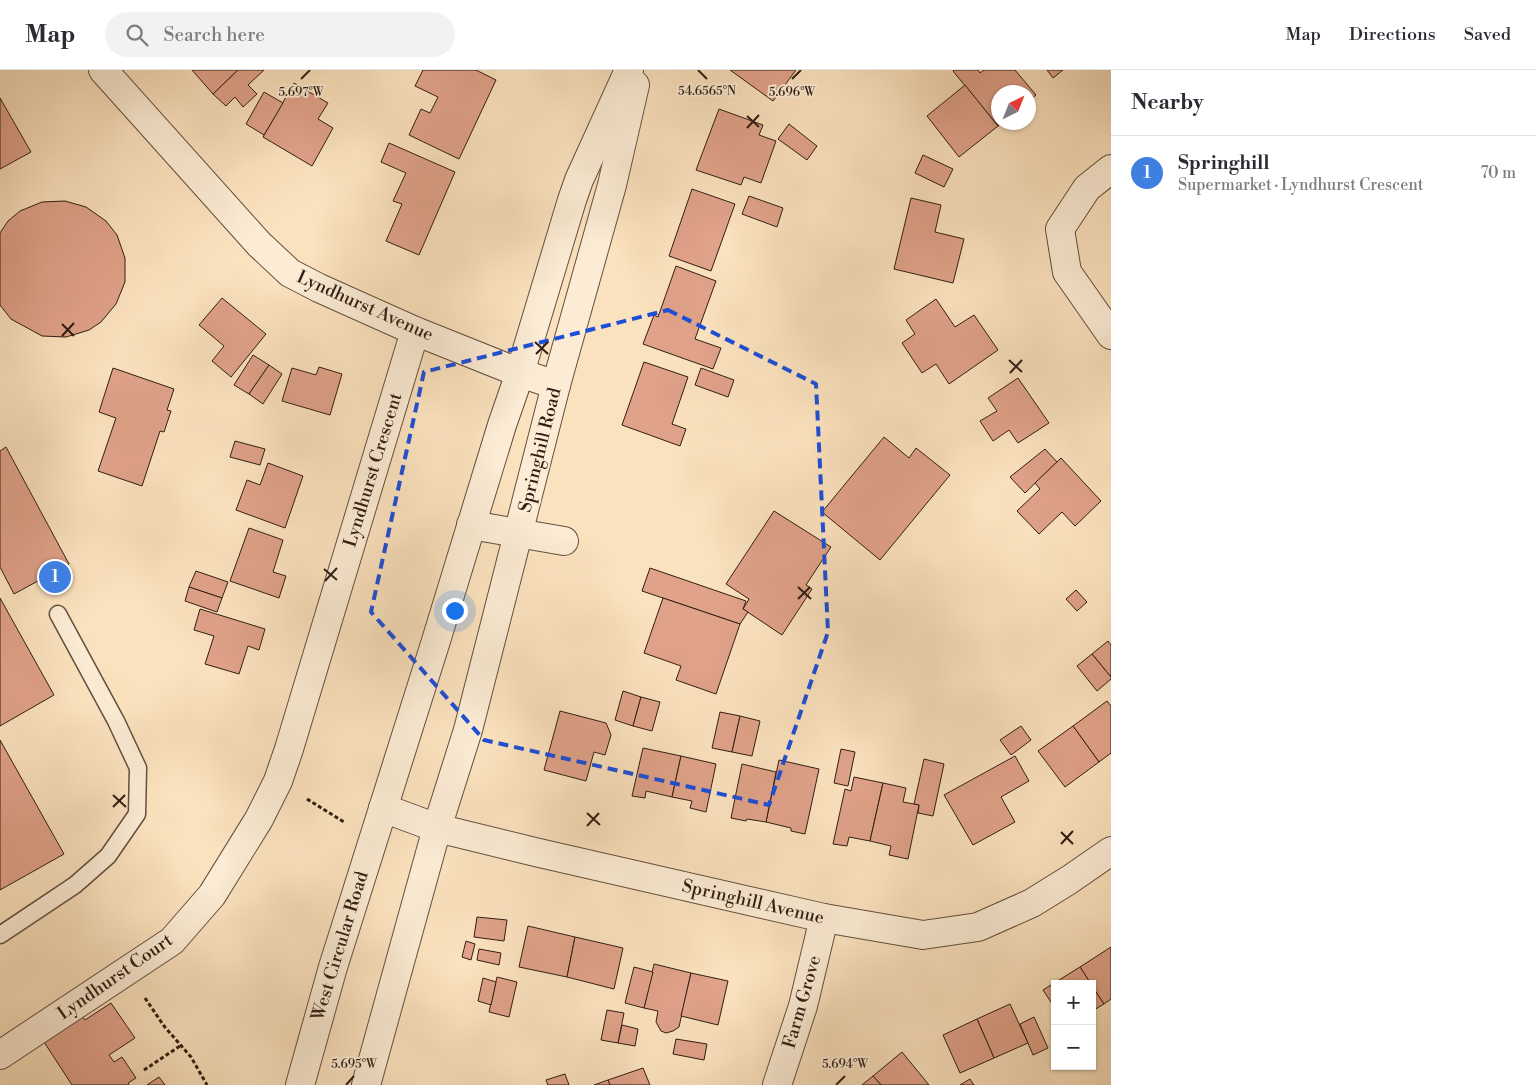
<!DOCTYPE html>
<meta charset="utf-8">
<style>
:root{--surface:#fff;--page:#f2f2f3;--text:#2b2b33;--muted:#7c7c81;--line:#e1e1e2;--accent:#8f2418}
body{margin:0;font-family:"Libre Bodoni",serif;background:var(--page);color:var(--text)}
.controls{position:absolute;right:15px;bottom:15px;display:grid;overflow:hidden;border-radius:0px;box-shadow:0 1px 4px #0004}
.controls button{width:45px;height:45px;display:grid;place-items:center;padding:0;border:0;border-bottom:1px solid var(--line);background:var(--surface);color:var(--text);font:25px sans-serif}
.compass{position:absolute;left:991px;top:15px;width:45px;height:45px;border-radius:50%;background:var(--surface);box-shadow:0 1px 4px #0004;rotate:43deg}
.you{position:absolute;left:454px;top:540px;width:18px;height:18px;margin:-12px;border:4px solid #fff;border-radius:50%;background:#1a73e8;box-shadow:0 0 0 8px #1a73e833}
.badge{display:grid;place-items:center;width:32px;height:32px;border-radius:50%;background:var(--accent);color:#fff;font-size:16px;font-weight:700}
.pin{position:absolute;translate:-50% -50%;border:2px solid #fff;box-shadow:0 1px 5px #0006}
.list{margin:0;padding:0;list-style:none}
h2{display:flex;justify-content:space-between;align-items:center;height:65px;margin:0;padding:0 20px;font-size:21px}
h2 small{font-size:16px;font-weight:400;color:var(--muted)}
.list li{display:grid;grid-template-columns:32px 1fr auto;gap:15px;align-items:center;box-sizing:border-box;height:75px;padding:0 20px;border-top:1px solid var(--line)}
.list b{display:block;font-size:19px;white-space:nowrap}
.list p{margin:0;font-size:16px;white-space:nowrap;color:var(--muted)}
.list em{font-size:16px;font-style:normal;color:var(--muted)}
.icon{flex:none;width:28px;height:28px;fill:none;stroke:currentColor;stroke-width:2;stroke-linecap:round;stroke-linejoin:round}
.map{position:relative;flex:none;width:1111px;height:1015px;overflow:hidden}
header{display:flex;align-items:center;gap:30px;box-sizing:border-box;height:70px;padding:0 25px;background:var(--surface);border-bottom:1px solid var(--line)}
header strong{font-size:24px}
nav{display:flex;gap:28px;margin-inline-start:auto;font-size:18px}
.search{width:350px;height:45px;background:var(--page);display:flex;align-items:center;gap:12px;box-sizing:border-box;padding:0 18px;border-radius:28px;color:var(--muted);font-size:19px}
main{display:flex}
aside{flex:1;background:var(--surface)}
.map>svg:first-child{display:block}
.building{fill:#e0a289;stroke:#301d14}
.lines{fill:none;stroke-linecap:round;stroke-linejoin:round}
.service-casing{stroke:#634e3e;stroke-width:19}
.minor-casing{stroke:#634e3e;stroke-width:30}
.tertiary-casing{stroke:#634e3e;stroke-width:30}
.path{stroke:#301d14;stroke-width:3;stroke-dasharray:4 2.5;stroke-linecap:butt}
.service{stroke:#fcecd5;stroke-width:16}
.minor{stroke:#fcecd5;stroke-width:28}
.tertiary{stroke:#fcecd5;stroke-width:28}
.marked{fill:none;stroke:#1d4ed8;stroke-width:4;stroke-dasharray:10 6;stroke-linejoin:round}
.ticks{fill:none;stroke:#301d14;stroke-width:2}
.labels{text-anchor:middle;dominant-baseline:central;stroke-width:4;stroke-linejoin:round;paint-order:stroke}
.street-label{font-size:18px;fill:#301d14;stroke:#fcecd5}
.ticks-label{font-size:12px;text-anchor:middle;fill:#301d14;stroke:#fcecd5;stroke-width:4;stroke-linejoin:round;paint-order:stroke}
</style>
<header>
<strong>Map</strong>
<div class="search"><svg class="icon" aria-label="search" viewBox="0 0 24 24"><circle cx="10" cy="10" r="6"/><path d="M15 15l6 6"/></svg>Search here</div>
<nav><a>Map</a><a>Directions</a><a>Saved</a></nav>
</header>
<main>
<div class="map">
<svg width="1111" height="1015" viewBox="0 0 1111 1015">
<rect width="100%" height="100%" fill="#fbe2be"/>
<filter id="stains"><feTurbulence type="fractalNoise" baseFrequency=".004" numOctaves="4"/><feColorMatrix values="0 0 0 0 .2 0 0 0 0 .09 0 0 0 0 .02 0 0 0 .5 -.17"/></filter>
<radialGradient id="worn" r=".72"><stop offset=".6" stop-color="#630" stop-opacity="0"/><stop offset="1" stop-color="#630" stop-opacity=".3"/></radialGradient>
<!-- building -->
<g class="building">
<path d="M192,0H238L213,24Z"/>
<path d="M238,0H264L248,15L257,24L243,37L235,27L226,36L213,24Z"/>
<path d="M423,0H476L496,10L459,89L409,65L421,39L430,43L438,27L415,16Z"/>
<path d="M730,0H796L773,31Z"/>
<path d="M954,0H978L980,3L984,0H1015L1036,25L1028,31V22H998V52H1002L998,56L953,1Z"/>
<path d="M1047,0H1063L1053,8Z"/>
<path d="M294,13L328,33L318,49L333,58L312,96L263,67Z"/>
<path d="M965,15L998,56L959,87L927,46Z"/>
<path d="M264,22L283,33L264,65L246,54Z"/>
<path d="M0,28L31,82L0,99Z"/>
<path d="M719,39L763,55L759,65L776,71L761,113L744,107L741,115L696,100Z"/>
<path d="M789,54L817,76L807,90L778,69Z"/>
<path d="M389,73L455,102L419,185L386,171L402,134L393,131L406,103L381,92Z"/>
<path d="M923,85L953,99L944,117L915,103Z"/>
<path d="M692,119L735,134L711,201L669,186Z"/>
<path d="M749,126L783,138L777,157L742,144Z"/>
<path d="M911,128L941,135L935,162L964,169L953,213L894,199Z"/>
<path d="M65,131L86,137L106,151L117,165L125,188V212L116,234L101,252L89,260L66,267L42,266L11,249L0,235V163L8,151L20,141L42,132Z"/>
<path d="M676,196L716,211L695,269L721,278L713,299L643,274L654,245L658,247Z"/>
<path d="M222,228L266,264L231,307L212,291L224,276L199,255Z"/>
<path d="M936,229L955,257L974,245L998,280L949,314L936,294L922,303L902,273L915,264L906,250Z"/>
<path d="M253,285L269,295L249,324L234,315Z"/>
<path d="M644,292L688,307L672,354L686,359L680,376L622,355Z"/>
<path d="M269,295L282,304L263,334L249,324Z"/>
<path d="M319,297L342,304L330,345L282,331L292,298L316,305Z"/>
<path d="M113,298L174,319L167,340L171,341L164,362L160,361L142,416L98,401L116,348L99,342Z"/>
<path d="M701,298L734,310L728,327L695,315Z"/>
<path d="M1018,308L1049,353L1018,373L1009,360L993,371L980,351L997,341L988,328Z"/>
<path d="M884,367L909,388L916,378L950,405L880,490L822,442Z"/>
<path d="M235,371L265,379L260,395L230,387Z"/>
<path d="M6,377L69,494L14,524L0,497V381Z"/>
<path d="M1045,379L1057,392L1025,423L1010,407Z"/>
<path d="M1061,388L1101,431L1075,456L1062,442L1039,464L1017,441L1040,419L1035,413Z"/>
<path d="M268,393L303,406L285,458L236,440L247,410L260,415Z"/>
<path d="M774,441L831,477L806,515L812,519L782,565L743,539L749,529L726,514Z"/>
<path d="M249,458L283,470L273,502L286,506L279,528L230,511Z"/>
<path d="M650,498L746,531L743,539L748,542L740,554L642,521Z"/>
<path d="M196,501L228,512L222,528L189,517Z"/>
<path d="M189,517L222,528L217,542L185,531Z"/>
<path d="M1076,520L1087,532L1077,541L1066,529Z"/>
<path d="M0,528L54,625L0,656Z"/>
<path d="M663,528L740,554L716,624L676,610L681,596L644,583Z"/>
<path d="M200,539L265,559L259,580L248,576L239,604L205,594L214,566L194,560Z"/>
<path d="M1108,571L1111,575V607L1092,584Z"/>
<path d="M1092,584L1111,607V609L1097,621L1077,596Z"/>
<path d="M623,621L641,627L633,656L615,650Z"/>
<path d="M641,627L660,632L652,661L633,656Z"/>
<path d="M1107,631L1111,636V683L1099,692L1073,656Z"/>
<path d="M560,641L606,653L611,665L605,685L594,682L586,711L544,700Z"/>
<path d="M720,642L740,646L732,682L712,678Z"/>
<path d="M740,646L760,651L752,686L732,682Z"/>
<path d="M1021,656L1031,670L1011,685L1000,670Z"/>
<path d="M1073,656L1099,692L1065,717L1038,681Z"/>
<path d="M0,670L64,784L0,820Z"/>
<path d="M643,678L681,686L672,727L646,721L645,728L632,726Z"/>
<path d="M841,679L855,682L848,716L834,713Z"/>
<path d="M681,686L716,694L706,742L690,738L692,731L672,727Z"/>
<path d="M1015,686L1029,711L1001,727L1015,752L973,775L944,725Z"/>
<path d="M924,689L944,694L933,746L918,743L919,735L914,734Z"/>
<path d="M779,690L819,699L805,764L791,761V758L766,752Z"/>
<path d="M742,694L776,702L766,752L747,749L746,751L731,748Z"/>
<path d="M854,707L883,713L870,771L849,767L847,776L833,774L845,719L851,721Z"/>
<path d="M883,713L906,718L903,732L919,735L908,789L889,785L891,776L870,771Z"/>
<path d="M477,847L507,850L504,871L474,867Z"/>
<path d="M528,856L575,867L567,907L519,897Z"/>
<path d="M575,867L623,878L614,919L567,907Z"/>
<path d="M466,871L475,874L471,890L462,887Z"/>
<path d="M1111,877V929L1104,934L1092,916V914H1091L1080,897Z"/>
<path d="M479,879L501,883L499,895L477,890Z"/>
<path d="M654,894L691,903L679,957L673,961L666,963L661,961L656,952L658,941L644,938Z"/>
<path d="M634,897L653,902L644,938L625,933Z"/>
<path d="M1080,897L1091,914H1055V938L1043,920Z"/>
<path d="M691,903L728,911L718,955L681,946Z"/>
<path d="M497,907L517,912L509,947L489,942Z"/>
<path d="M483,908L496,912L491,935L478,931Z"/>
<path d="M1092,916L1104,934L1092,941Z"/>
<path d="M111,933L135,968L109,985L114,992L122,987L136,1008L128,1013L129,1015H72L44,972L82,946L85,950Z"/>
<path d="M1010,934L1028,973L994,988L977,949Z"/>
<path d="M607,940L624,943L618,973L601,970Z"/>
<path d="M1034,947L1048,978L1033,985L1020,954Z"/>
<path d="M977,949L994,988L960,1003L943,965Z"/>
<path d="M622,955L638,959L635,976L618,973Z"/>
<path d="M676,969L707,974L704,990L673,984Z"/>
<path d="M902,982L929,1015H881L873,1006Z"/>
<path d="M643,998L650,1015H610L608,1010Z"/>
<path d="M565,1004L569,1015H548L546,1010Z"/>
<path d="M873,1006L881,1015H862Z"/>
<path d="M159,1007L165,1015H147Z"/>
<path d="M970,1009L974,1015H960Z"/>
<path d="M608,1010L610,1015H594Z"/>
</g>
<g class="lines">
<defs>
<path id="service" d="M0,865L75,815L108,786L137,744L138,698L116,651L58,544"/>
<g id="minor">
<path d="M103,0L259,174L290,203L319,218L415,261L520,303L556,315"/>
<path d="M1111,99L1087,118L1060,159L1067,202L1111,265"/>
<path d="M471,455L564,471"/>
<path d="M383,738L437,758L535,782L824,848L923,865L978,857L1032,833L1069,810L1111,781"/>
<path d="M0,985L172,871L212,825L259,749L278,711L289,679L415,261"/>
<path d="M777,1015L803,936L824,848"/>
</g>
<g id="tertiary">
<path d="M300,1015L333,897L435,574L502,355L520,303L572,130L579,110L629,0"/>
<path d="M366,1015L437,758L468,660L556,315L612,115L635,15"/>
</g>
</defs>
<!-- service casing -->
<use href="#service" class="service-casing"/>
<!-- minor casing -->
<use href="#minor" class="minor-casing"/>
<!-- tertiary casing -->
<use href="#tertiary" class="tertiary-casing"/>
<!-- path -->
<g class="path">
<path d="M307,729L344,752"/>
<path d="M145,928L164,956L191,987L207,1015"/>
<path d="M144,1000L180,976"/>
</g>
<!-- service -->
<use href="#service" class="service"/>
<!-- minor -->
<use href="#minor" class="minor"/>
<!-- tertiary -->
<use href="#tertiary" class="tertiary"/>
</g>
<!-- marked area -->
<path class="marked" d="M668,240L816,314L828,562L769,735L484,670L371,542L424,302Z"/>
<!-- ticks -->
<path class="ticks" d="M698,0L707,9M301,9L310,0M792,9L801,0M747,46L759,57M747,58L759,45M62,254L74,266M62,266L74,253M535,272L548,284M536,284L548,272M1009,290L1022,302M1010,303L1022,290M324,499L337,510M325,511L337,498M798,517L811,529M798,529L810,517M113,725L126,737M113,737L125,725M587,743L600,755M587,756L599,743M1061,762L1073,774M1061,774L1073,761M346,1015L354,1006M836,1015L845,1006"/>
<g class="labels">
<!-- street labels -->
<g class="street-label">
<text transform="translate(365 236) rotate(24)">Lyndhurst Avenue</text>
<text transform="translate(540 380) rotate(-76)">Springhill Road</text>
<text transform="translate(373 400) rotate(-73)">Lyndhurst Crescent</text>
<text transform="translate(753 832) rotate(13)">Springhill Avenue</text>
<text transform="translate(340 876) rotate(-73)">West Circular Road</text>
<text transform="translate(115 907) rotate(-35)">Lyndhurst Court</text>
<text transform="translate(802 932) rotate(-74)">Farm Grove</text>
</g>
</g>
<g class="ticks-label">
<text x="707" y="25">54.6565°N</text>
<text x="301" y="26">5.697°W</text>
<text x="792" y="26">5.696°W</text>
<text x="354" y="998">5.695°W</text>
<text x="845" y="998">5.694°W</text>
</g>
<rect width="100%" height="100%" filter="url(#stains)"/>
<rect width="100%" height="100%" fill="url(#worn)"/>
</svg>
<div class="controls">
<button>+</button>
<button>−</button>
</div>
<svg class="compass" viewBox="-18 -18 36 36"><path d="M0-13l5 13h-10z" fill="#e53935"/><path d="M0 13l5-13h-10z" fill="#7c7c81"/></svg>
<div class="you"></div>
<div class="pin badge" style="left:55px;top:507px;background:#3f7fe0">1</div>
</div>
<aside>
<h2>Nearby<small></small></h2>
<ul class="list">
<li><span class="badge" style="background:#3f7fe0">1</span><div><b>Springhill</b><p>Supermarket · Lyndhurst Crescent</p></div><em>70 m</em></li>
</ul>
</aside>
</main>
